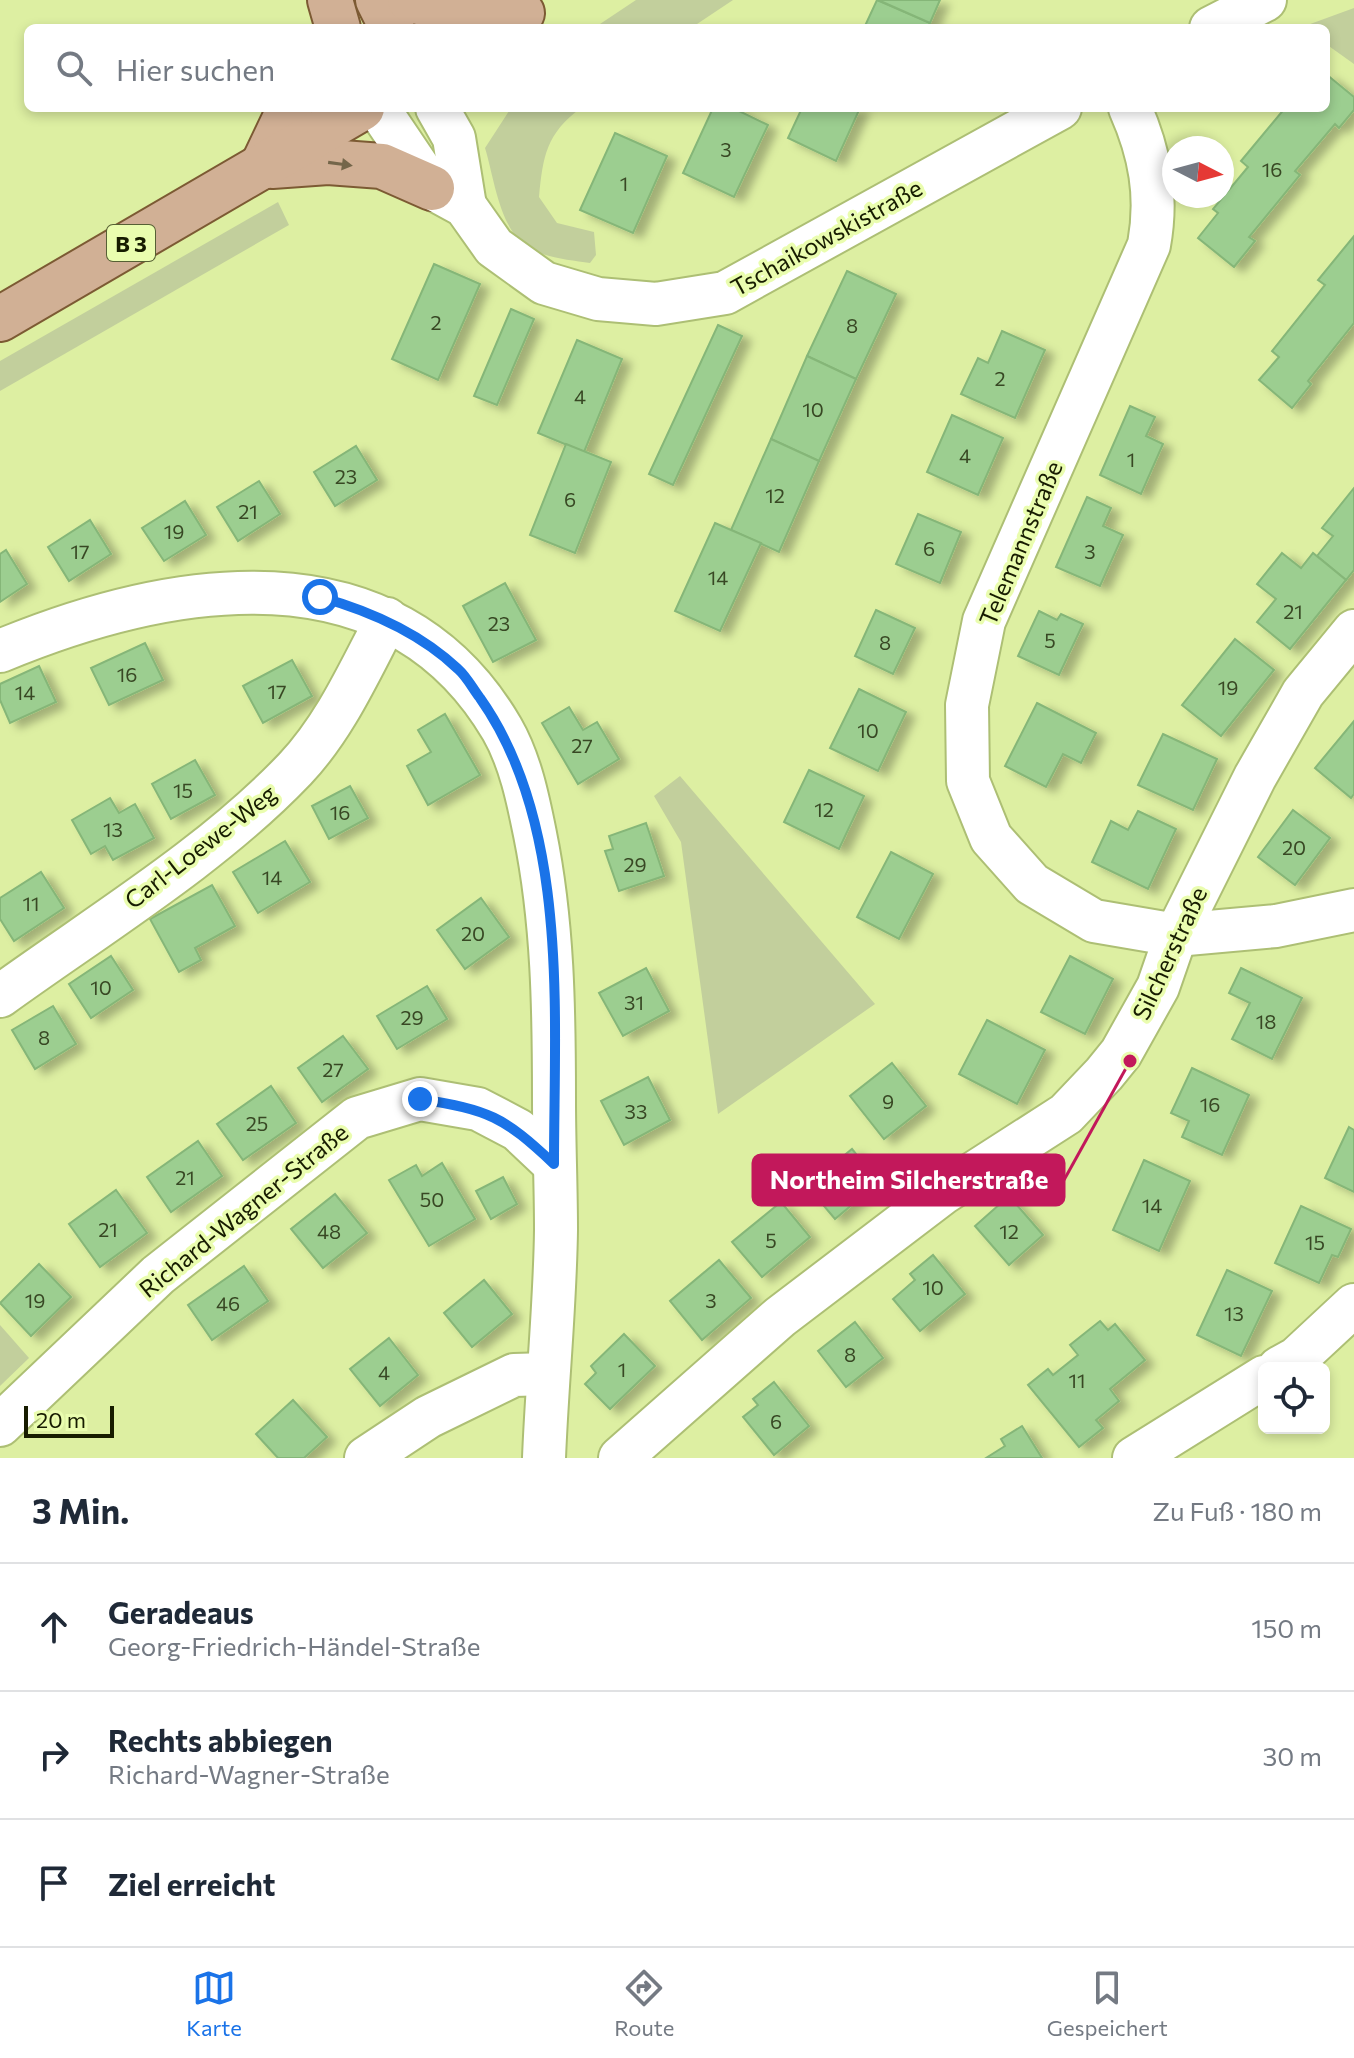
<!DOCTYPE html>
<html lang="de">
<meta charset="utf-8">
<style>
:root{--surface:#fff;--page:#f2f2f3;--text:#1f2937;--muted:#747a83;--line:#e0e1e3;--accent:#1a73e8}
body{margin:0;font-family:Commissioner,sans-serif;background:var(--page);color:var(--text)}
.controls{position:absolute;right:24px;bottom:24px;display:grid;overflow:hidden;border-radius:12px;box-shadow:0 4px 12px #0003}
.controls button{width:72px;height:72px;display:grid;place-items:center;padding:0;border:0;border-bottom:2px solid var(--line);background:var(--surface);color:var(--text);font:40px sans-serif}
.compass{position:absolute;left:1162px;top:136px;width:72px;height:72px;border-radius:50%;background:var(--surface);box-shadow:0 4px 12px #0003;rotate:96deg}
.scale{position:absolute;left:24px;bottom:20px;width:90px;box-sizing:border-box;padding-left:8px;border:4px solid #171c00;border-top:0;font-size:22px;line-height:28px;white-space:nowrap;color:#171c00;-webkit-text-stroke:6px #eafdaf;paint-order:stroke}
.stop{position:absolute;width:24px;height:24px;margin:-18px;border:6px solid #1a73e8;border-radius:50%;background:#fff}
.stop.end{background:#1a73e8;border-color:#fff;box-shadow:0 2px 8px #0008}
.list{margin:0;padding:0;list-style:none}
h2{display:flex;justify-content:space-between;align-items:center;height:104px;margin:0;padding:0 32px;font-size:34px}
h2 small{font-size:26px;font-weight:400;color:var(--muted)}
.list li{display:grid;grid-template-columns:52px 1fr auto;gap:24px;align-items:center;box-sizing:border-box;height:128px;padding:0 32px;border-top:2px solid var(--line)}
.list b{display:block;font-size:30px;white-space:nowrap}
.list p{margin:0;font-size:26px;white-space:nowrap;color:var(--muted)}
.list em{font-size:26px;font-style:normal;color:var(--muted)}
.icon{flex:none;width:44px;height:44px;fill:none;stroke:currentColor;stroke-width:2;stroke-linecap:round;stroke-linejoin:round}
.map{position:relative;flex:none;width:1354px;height:1458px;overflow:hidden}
.search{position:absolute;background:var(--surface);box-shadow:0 4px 12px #0003;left:24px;right:24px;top:24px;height:88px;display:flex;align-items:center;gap:20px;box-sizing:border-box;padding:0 28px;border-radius:12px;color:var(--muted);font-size:30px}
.sheet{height:488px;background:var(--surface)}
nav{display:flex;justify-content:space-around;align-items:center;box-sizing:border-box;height:112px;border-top:2px solid var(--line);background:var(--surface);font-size:22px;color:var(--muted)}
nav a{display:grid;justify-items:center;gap:4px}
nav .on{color:var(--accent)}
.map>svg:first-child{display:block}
.green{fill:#c2cf9c}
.building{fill:#9cce90;stroke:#85b678;stroke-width:2;filter:url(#shadow)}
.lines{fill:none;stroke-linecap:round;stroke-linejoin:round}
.minor-casing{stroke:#adbf74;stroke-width:46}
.major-casing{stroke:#7c5a33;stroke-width:48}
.minor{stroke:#fff;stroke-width:42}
.major{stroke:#d1b095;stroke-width:44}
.oneway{fill:#74664a}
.route{stroke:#1a73e8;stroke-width:10}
.labels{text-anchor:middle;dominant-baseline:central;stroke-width:7;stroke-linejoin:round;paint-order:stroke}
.number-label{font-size:20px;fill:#384824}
.shield{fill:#eafdaf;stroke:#566034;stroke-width:2}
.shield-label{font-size:22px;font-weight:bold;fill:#171c00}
.street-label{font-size:24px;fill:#171c00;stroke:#eafdaf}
.leader{fill:none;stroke:#c2185b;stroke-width:3}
.callout-dot{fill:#c2185b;stroke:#eafdaf;stroke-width:3}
.callout{fill:#c2185b;stroke:#c2185b;stroke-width:3}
.callout-label{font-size:26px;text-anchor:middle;font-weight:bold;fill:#fff}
</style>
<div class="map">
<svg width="1354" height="1458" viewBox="0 0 1354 1458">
<defs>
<filter id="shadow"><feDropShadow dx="9" dy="5" stdDeviation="4" flood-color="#0004"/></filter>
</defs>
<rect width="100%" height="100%" fill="#ddefa2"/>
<!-- green -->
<g class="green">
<path d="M636,0H733L691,28H594Z"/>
<path d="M1354,8V64L1326,44V28L1302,27Z"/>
<path d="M511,108H581C546,134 543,156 539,197L557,223L594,232L596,255L590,263C570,260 542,258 525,245C499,226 494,177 485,148Z"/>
<path d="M278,202L289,225L0,391V361Z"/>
<path d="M680,776L875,1004L718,1114L681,842L654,796Z"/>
<path d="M0,1325L29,1358L0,1386Z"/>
</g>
<!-- building -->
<g class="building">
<path d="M877,0L930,23L927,28H864Z"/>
<path d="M878,0H940L930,23Z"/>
<path d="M1326,74L1354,97V110L1339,128L1335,124L1295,171L1300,175L1249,237L1255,241L1234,267L1198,238L1218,213L1213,209L1248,167L1241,161L1285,108H1326Z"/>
<path d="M713,108H733L768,125L734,197L683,173Z"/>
<path d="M802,108H860L836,161L788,138Z"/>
<path d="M615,133L667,156L633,233L580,210Z"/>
<path d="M1354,236V323L1308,381L1311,384L1292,408L1259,380L1279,357L1272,351L1325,285L1318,280Z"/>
<path d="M434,264L480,284L438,380L392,359Z"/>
<path d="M847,271L896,294L856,379L807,356Z"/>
<path d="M511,309L534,319L497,405L474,396Z"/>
<path d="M718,325L742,336L673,485L649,474Z"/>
<path d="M1002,331L1045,350L1015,418L961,394L978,358L988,363Z"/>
<path d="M577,340L622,359L584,452L538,433Z"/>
<path d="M807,356L856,379L819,461L771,439Z"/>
<path d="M1130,406L1155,417L1146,436L1163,444L1141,494L1100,475Z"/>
<path d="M952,415L1003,438L978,495L927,472Z"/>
<path d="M771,439L819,461L779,552L731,530Z"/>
<path d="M566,444L611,462L575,553L530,535Z"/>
<path d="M356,446L377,480L335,506L314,472Z"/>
<path d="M259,481L280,514L238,541L217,507Z"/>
<path d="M1354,488V570L1346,580L1317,556L1333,536L1322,528Z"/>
<path d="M1087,497L1111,508L1103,526L1123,535L1100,586L1056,567Z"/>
<path d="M185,501L206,535L164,561L142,528Z"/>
<path d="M918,514L961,532L940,583L896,564Z"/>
<path d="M90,520L111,554L69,581L48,547Z"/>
<path d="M715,523L761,543L720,631L675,611Z"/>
<path d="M6,550L27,584L0,602V554Z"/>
<path d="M1282,553L1301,568L1313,553L1346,580L1290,649L1257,622L1276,599L1257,584Z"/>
<path d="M505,583L536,640L493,662L463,606Z"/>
<path d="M876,610L915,628L893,674L855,656Z"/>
<path d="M1039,611L1057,620L1061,614L1083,624L1059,675L1018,656Z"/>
<path d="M1235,639L1274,670L1221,736L1182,705Z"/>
<path d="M145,643L163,680L109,705L91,668Z"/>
<path d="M292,660L312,696L263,723L243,686Z"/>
<path d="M39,666L56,702L10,723L0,700V684Z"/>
<path d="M859,689L906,712L878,771L830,748Z"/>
<path d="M1037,703L1096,733L1081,763L1063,754L1046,787L1005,766Z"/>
<path d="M569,707L583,730L597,722L619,759L578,784L542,723Z"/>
<path d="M445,714L480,775L428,805L407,766L431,752L418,730Z"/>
<path d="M1354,721V794L1351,798L1315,768Z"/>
<path d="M1163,734L1217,759L1193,810L1138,785Z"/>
<path d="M195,760L215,795L171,819L152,784Z"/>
<path d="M809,770L864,796L839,849L784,822Z"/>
<path d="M350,786L368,818L329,839L312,806Z"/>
<path d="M110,798L119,813L135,804L154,838L113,860L105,846L91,854L72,820Z"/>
<path d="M1293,810L1330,838L1295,885L1258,857Z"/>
<path d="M1138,811L1176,829L1148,889L1092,862L1111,821L1128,830Z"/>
<path d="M646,823L664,876L619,891L605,851L613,849L609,836Z"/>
<path d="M285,841L310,882L258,913L233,872Z"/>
<path d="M891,852L933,874L899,939L857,917Z"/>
<path d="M41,872L64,908L14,941L0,919V898Z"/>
<path d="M212,885L235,926L195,948L201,960L179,972L150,919Z"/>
<path d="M481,898L509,937L465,969L437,930Z"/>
<path d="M111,956L133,990L91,1018L69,984Z"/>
<path d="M1070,956L1113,979L1085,1034L1041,1012Z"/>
<path d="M646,968L669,1011L623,1036L599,993Z"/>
<path d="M1241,968L1302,998L1272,1059L1232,1039L1250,1003L1229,993Z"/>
<path d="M427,986L447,1019L397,1049L377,1016Z"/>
<path d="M53,1006L76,1044L35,1069L12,1030Z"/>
<path d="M987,1020L1045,1050L1017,1104L959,1074Z"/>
<path d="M343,1036L368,1069L322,1102L298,1068Z"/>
<path d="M892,1063L926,1106L884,1139L850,1096Z"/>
<path d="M1192,1068L1249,1095L1222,1155L1182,1137L1189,1121L1171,1113Z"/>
<path d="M648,1077L670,1120L624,1145L601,1101Z"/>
<path d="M271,1086L296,1123L243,1160L217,1124Z"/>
<path d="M1349,1127L1354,1130V1192L1325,1178Z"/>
<path d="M198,1141L222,1176L171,1212L147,1177Z"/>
<path d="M852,1149L879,1182L835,1219L807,1186Z"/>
<path d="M1144,1160L1190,1181L1159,1251L1113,1230Z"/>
<path d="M442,1163L475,1219L429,1246L389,1180L416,1165L422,1176Z"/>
<path d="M503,1177L517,1204L491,1219L476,1191Z"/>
<path d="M116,1190L147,1233L100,1267L69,1224Z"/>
<path d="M335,1194L367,1233L323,1268L291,1229Z"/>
<path d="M1009,1196L1043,1235L1009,1265L975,1226Z"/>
<path d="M781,1202L810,1237L762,1277L732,1242Z"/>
<path d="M1301,1206L1351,1229L1338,1257L1332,1255L1319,1283L1275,1263Z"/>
<path d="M933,1255L965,1294L920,1331L893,1299L915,1280L910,1274Z"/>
<path d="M719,1260L751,1298L702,1340L670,1301Z"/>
<path d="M39,1264L71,1297L31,1336L0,1303Z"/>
<path d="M244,1266L268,1301L212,1340L188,1305Z"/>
<path d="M1227,1270L1272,1291L1241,1356L1197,1335Z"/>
<path d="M484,1280L512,1314L472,1347L444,1313Z"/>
<path d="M1100,1321L1108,1330L1115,1324L1145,1360L1110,1389L1119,1401L1096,1420L1103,1428L1079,1447L1028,1385L1048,1369L1053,1375L1078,1355L1070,1345Z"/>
<path d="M855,1322L883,1358L846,1387L818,1351Z"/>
<path d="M624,1334L655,1366L610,1409L585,1384L596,1373L591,1366Z"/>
<path d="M389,1338L418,1375L380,1406L350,1369Z"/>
<path d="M774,1382L809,1426L774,1455L743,1417L758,1405L753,1399Z"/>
<path d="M293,1400L327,1437L304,1458H278L256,1434Z"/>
<path d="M1022,1426L1042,1458H986L1005,1446L1001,1439Z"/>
</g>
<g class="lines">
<defs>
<g id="minor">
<path d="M1211,28L1265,0"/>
<path d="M378,108L432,188L465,206L494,247L544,283L598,299L656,304L725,293L1060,108"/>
<path d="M437,108L454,138L465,206"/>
<path d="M1130,108C1150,153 1158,196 1149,245L984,621L967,705L968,781L991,838L1032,884L1094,921L1176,935L1276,926L1354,910"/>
<path d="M0,651C169,581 392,541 502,729C520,760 528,799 535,834C553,923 554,1010 554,1100C554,1143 556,1187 556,1230C555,1306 547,1382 544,1458"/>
<path d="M0,996C98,925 211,857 295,769C335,727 360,670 387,619"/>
<path d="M1279,1368L1297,1358L1354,1305"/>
<path d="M0,1425L158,1275L357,1118L420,1099L478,1109L518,1130L554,1164"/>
<path d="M366,1458L428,1417L514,1375L548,1374"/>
<path d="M620,1458L780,1317L943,1193L1066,1114L1104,1074L1121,1053L1158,987L1176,935L1255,777L1303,693L1354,631"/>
<path d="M1134,1458L1264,1377"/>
</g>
<g id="major">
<path d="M330,0L338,28"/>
<path d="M378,0L392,28"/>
<path d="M410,0L445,8L522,13"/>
<path d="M272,166L328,162L382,166L432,188"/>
<path d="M262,167L290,108"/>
<path d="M0,319L362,108"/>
</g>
</defs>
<!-- minor casing -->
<use href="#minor" class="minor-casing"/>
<!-- major casing -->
<use href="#major" class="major-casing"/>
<!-- minor -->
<use href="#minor" class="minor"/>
<!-- major -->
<use href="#major" class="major"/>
</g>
<!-- one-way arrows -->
<defs><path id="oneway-solid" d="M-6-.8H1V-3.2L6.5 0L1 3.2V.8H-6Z" transform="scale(2)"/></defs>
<use class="oneway" href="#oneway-solid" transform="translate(340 164) rotate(8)"/>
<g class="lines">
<!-- route -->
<path class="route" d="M320,597C370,611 419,632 458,669C467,677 473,689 480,698C570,825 554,1015 554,1164C503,1116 489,1110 420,1099"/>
</g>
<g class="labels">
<!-- number labels -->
<g class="number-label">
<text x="726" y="149">3</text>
<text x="1272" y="169">16</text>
<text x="624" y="183">1</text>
<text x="436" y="322">2</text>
<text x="852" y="325">8</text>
<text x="1000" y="378">2</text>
<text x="580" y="396">4</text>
<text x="813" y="409">10</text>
<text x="965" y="455">4</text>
<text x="1131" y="459">1</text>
<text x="346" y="476">23</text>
<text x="775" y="495">12</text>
<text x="570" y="499">6</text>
<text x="248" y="511">21</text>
<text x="174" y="531">19</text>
<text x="929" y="548">6</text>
<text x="80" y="551">17</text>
<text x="1090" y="551">3</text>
<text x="718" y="577">14</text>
<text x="1293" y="611">21</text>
<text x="499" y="623">23</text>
<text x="1050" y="640">5</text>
<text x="885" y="642">8</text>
<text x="127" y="674">16</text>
<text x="1228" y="687">19</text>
<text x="277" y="691">17</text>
<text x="25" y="692">14</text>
<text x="868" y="730">10</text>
<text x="582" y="745">27</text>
<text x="183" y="790">15</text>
<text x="824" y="809">12</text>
<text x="340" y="812">16</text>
<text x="113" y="829">13</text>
<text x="1294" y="847">20</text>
<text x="635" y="864">29</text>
<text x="272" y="877">14</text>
<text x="31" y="903">11</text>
<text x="473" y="933">20</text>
<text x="101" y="987">10</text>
<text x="634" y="1002">31</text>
<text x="412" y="1017">29</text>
<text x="1266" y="1021">18</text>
<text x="44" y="1037">8</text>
<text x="333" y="1069">27</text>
<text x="888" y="1101">9</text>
<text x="1210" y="1104">16</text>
<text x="636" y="1111">33</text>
<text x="257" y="1123">25</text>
<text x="185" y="1177">21</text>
<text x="432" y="1199">50</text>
<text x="1152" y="1205">14</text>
<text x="108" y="1229">21</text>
<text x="329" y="1231">48</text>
<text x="1009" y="1231">12</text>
<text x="771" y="1240">5</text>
<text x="1315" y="1242">15</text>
<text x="933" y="1287">10</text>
<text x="35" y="1300">19</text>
<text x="711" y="1300">3</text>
<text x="228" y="1303">46</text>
<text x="1234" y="1313">13</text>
<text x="850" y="1354">8</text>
<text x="622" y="1369">1</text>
<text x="384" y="1372">4</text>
<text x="1077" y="1380">11</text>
<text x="776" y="1421">6</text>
</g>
<!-- shield labels -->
<rect class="shield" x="107" y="225" width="48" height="36" rx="6"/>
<g class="shield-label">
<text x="131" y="243">B 3</text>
</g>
<!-- street labels -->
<g class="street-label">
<text transform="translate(826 237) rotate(-29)">Tschaikowskistraße</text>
<text transform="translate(1020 543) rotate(-67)">Telemannstraße</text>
<text transform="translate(200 846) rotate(-38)">Carl-Loewe-Weg</text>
<text transform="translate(1169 953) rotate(-65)">Silcherstraße</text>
<text transform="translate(243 1210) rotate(-39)">Richard-Wagner-Straße</text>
</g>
</g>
<!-- callouts -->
<path class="leader" d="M1130 1061L1064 1180"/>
<circle class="callout-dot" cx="1130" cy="1061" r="8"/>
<rect class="callout" x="753" y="1155" width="311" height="50" rx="8"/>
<g class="callout-label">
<text x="909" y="1189">Northeim Silcherstraße</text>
</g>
</svg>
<div class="controls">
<button><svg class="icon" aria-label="locate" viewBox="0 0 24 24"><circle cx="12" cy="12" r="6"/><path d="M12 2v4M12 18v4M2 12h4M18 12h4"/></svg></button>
</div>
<svg class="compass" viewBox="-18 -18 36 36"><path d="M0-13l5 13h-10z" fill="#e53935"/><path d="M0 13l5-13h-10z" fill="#747a83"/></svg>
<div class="scale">20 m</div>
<div class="stop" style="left:320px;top:597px"></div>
<div class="stop end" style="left:420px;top:1099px"></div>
<div class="search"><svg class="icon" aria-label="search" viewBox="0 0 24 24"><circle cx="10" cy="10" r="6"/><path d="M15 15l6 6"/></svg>Hier suchen</div>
</div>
<section class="sheet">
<h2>3 Min.<small>Zu Fuß · 180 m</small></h2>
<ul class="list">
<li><svg class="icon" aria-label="ahead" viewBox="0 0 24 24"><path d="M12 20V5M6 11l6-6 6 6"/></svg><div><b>Geradeaus</b><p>Georg-Friedrich-Händel-Straße</p></div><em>150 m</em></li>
<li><svg class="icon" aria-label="right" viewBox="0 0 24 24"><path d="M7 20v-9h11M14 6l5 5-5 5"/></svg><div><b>Rechts abbiegen</b><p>Richard-Wagner-Straße</p></div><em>30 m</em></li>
<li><svg class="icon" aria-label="arrive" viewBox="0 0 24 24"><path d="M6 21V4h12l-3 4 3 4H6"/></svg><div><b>Ziel erreicht</b></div></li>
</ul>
</section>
<nav>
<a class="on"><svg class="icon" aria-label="map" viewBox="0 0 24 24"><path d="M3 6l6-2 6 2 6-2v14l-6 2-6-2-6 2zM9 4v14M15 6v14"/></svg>Karte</a>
<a><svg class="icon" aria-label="directions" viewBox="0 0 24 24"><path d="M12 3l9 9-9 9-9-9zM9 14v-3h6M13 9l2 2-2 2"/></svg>Route</a>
<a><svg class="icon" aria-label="saved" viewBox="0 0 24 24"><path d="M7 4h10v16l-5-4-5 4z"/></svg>Gespeichert</a>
</nav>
